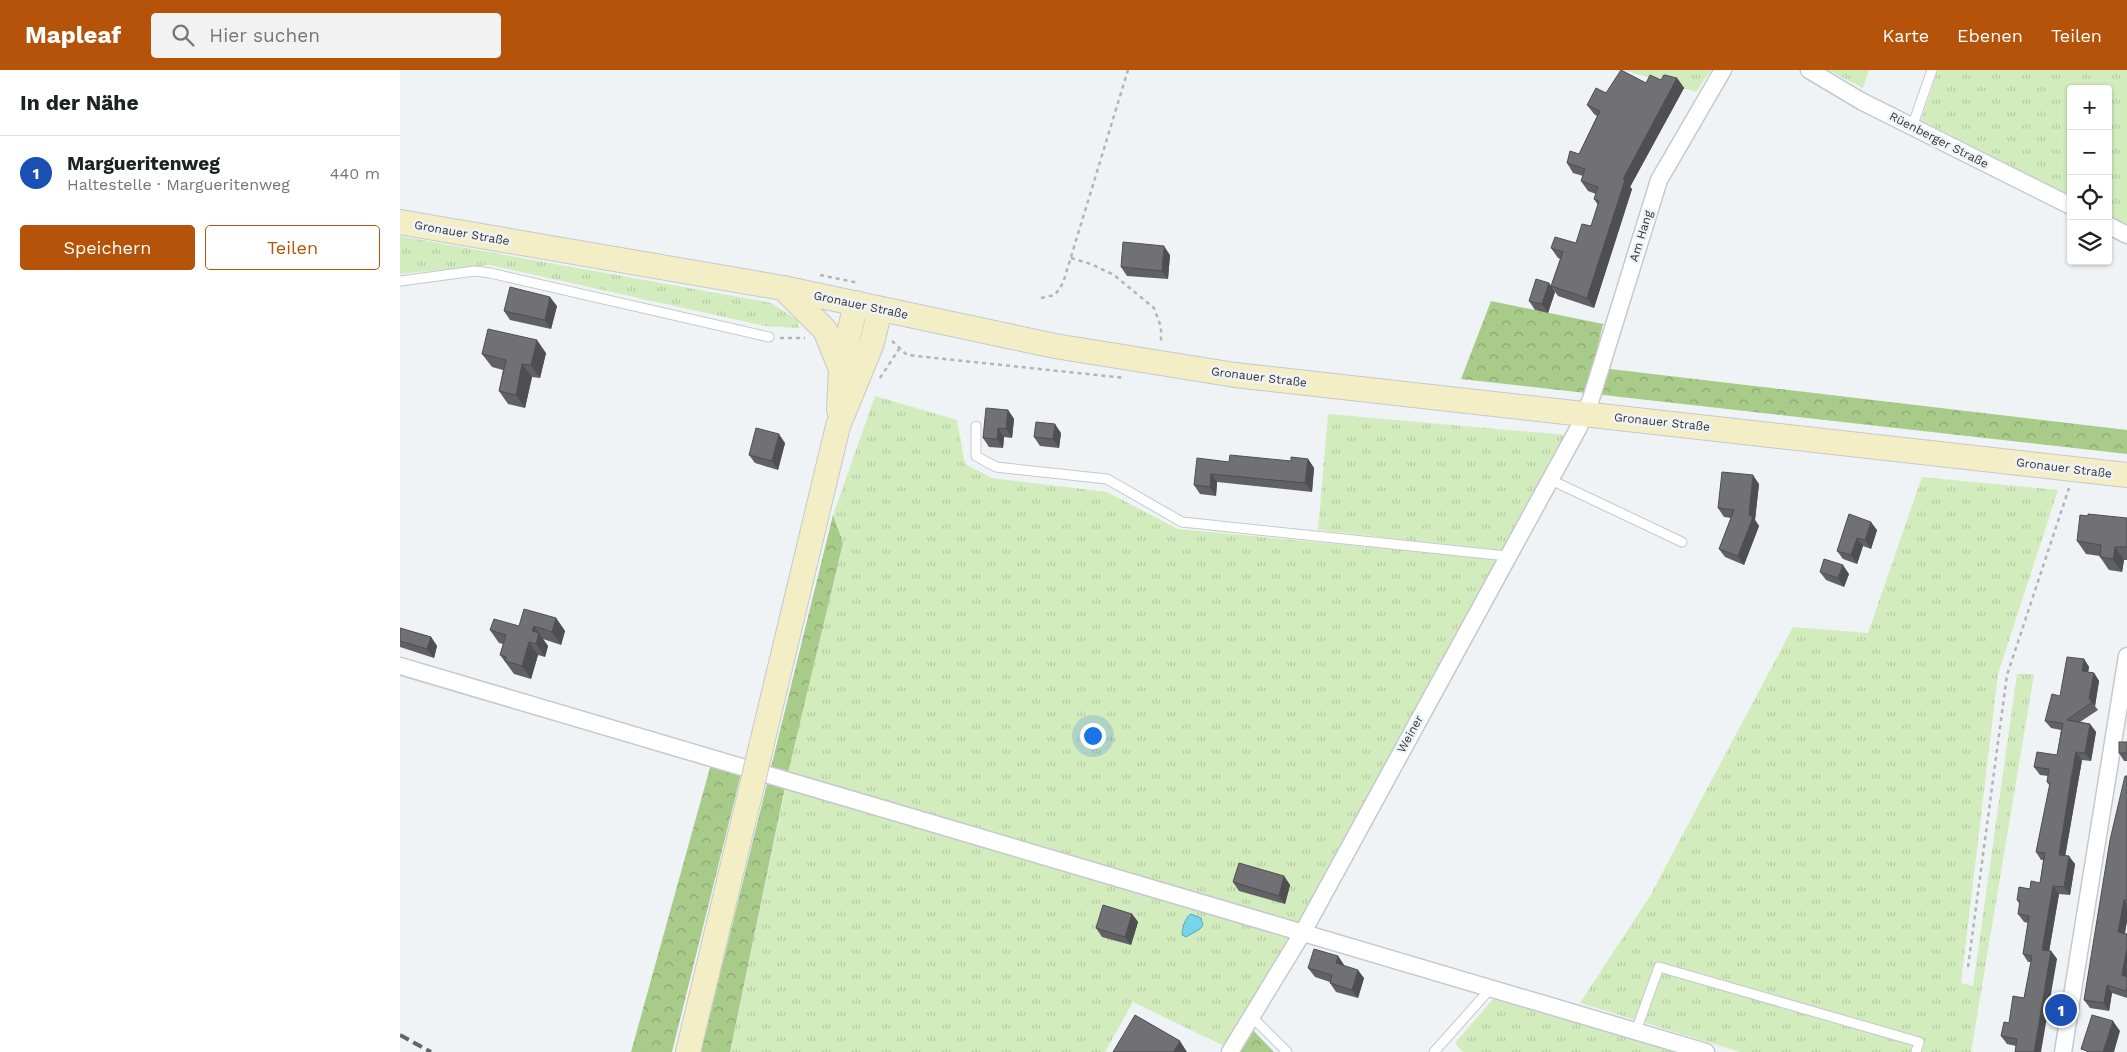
<!DOCTYPE html>
<html lang="de">
<meta charset="utf-8">
<style>
:root{--surface:#fff;--page:#f2f2f2;--text:#202124;--muted:#757577;--line:#e0e0e0;--accent:#b45309}
body{margin:0;font-family:"Work Sans",sans-serif;background:var(--page);color:var(--text)}
.controls{position:absolute;right:15px;top:15px;display:grid;overflow:hidden;border-radius:5px;box-shadow:0 1px 4px #0004}
.controls button{width:45px;height:45px;display:grid;place-items:center;padding:0;border:0;border-bottom:1px solid var(--line);background:var(--surface);color:var(--text);font:25px sans-serif}
.you{position:absolute;left:692px;top:665px;width:18px;height:18px;margin:-12px;border:4px solid #fff;border-radius:50%;background:#1a73e8;box-shadow:0 0 0 8px #1a73e833}
.badge{display:grid;place-items:center;width:32px;height:32px;border-radius:50%;background:var(--accent);color:#fff;font-size:16px;font-weight:700}
.pin{position:absolute;translate:-50% -50%;border:2px solid #fff;box-shadow:0 1px 5px #0006}
.list{margin:0;padding:0;list-style:none}
h2{display:flex;justify-content:space-between;align-items:center;height:65px;margin:0;padding:0 20px;font-size:21px}
h2 small{font-size:16px;font-weight:400;color:var(--muted)}
.list li{display:grid;grid-template-columns:32px 1fr auto;gap:15px;align-items:center;box-sizing:border-box;height:75px;padding:0 20px;border-top:1px solid var(--line)}
.list b{display:block;font-size:19px;white-space:nowrap}
.list p{margin:0;font-size:16px;white-space:nowrap;color:var(--muted)}
.list em{font-size:16px;font-style:normal;color:var(--muted)}
.actions{display:flex;gap:10px;padding:15px 20px}
.actions a{flex:1;padding:11px 0;border:1px solid var(--accent);border-radius:5px;text-align:center;font-size:18px;color:var(--accent)}
.actions .main{background:var(--accent);color:#fff}
.icon{flex:none;width:28px;height:28px;fill:none;stroke:currentColor;stroke-width:2;stroke-linecap:round;stroke-linejoin:round}
.map{position:relative;flex:none;width:1727px;height:982px;overflow:hidden}
header{display:flex;align-items:center;gap:30px;box-sizing:border-box;height:70px;padding:0 25px;background:var(--accent);color:#fff}
header strong{font-size:24px}
nav{display:flex;gap:28px;margin-inline-start:auto;font-size:18px}
.search{width:350px;height:45px;background:var(--page);display:flex;align-items:center;gap:12px;box-sizing:border-box;padding:0 18px;border-radius:5px;color:var(--muted);font-size:19px}
main{display:flex}
aside{flex:1;background:var(--surface)}
.map>svg:first-child{display:block}
.grass{fill:url(#grass-tufts)}
.forest{fill:url(#forest-crowns)}
.water{fill:#74d5eb;stroke:#60a5b5}
.lines{fill:none;stroke-linecap:round;stroke-linejoin:round}
.lane-casing{stroke:#c5c9cc;stroke-width:11}
.street-casing{stroke:#c5c9cc;stroke-width:19}
.secondary-casing{stroke:#c5c9cc;stroke-width:26}
.path{stroke:#b2b5b7;stroke-width:2.5;stroke-dasharray:4 4;stroke-linecap:butt}
.lane{stroke:#fff;stroke-width:9}
.street{stroke:#fff;stroke-width:16}
.secondary{stroke:#f4eec7;stroke-width:24}
.rail{stroke:#646568;stroke-width:4;stroke-dasharray:10 5;stroke-linecap:butt}
.secondary-bridge-casing{stroke:#c5c9cc;stroke-width:26;stroke-linecap:butt}
.secondary-bridge{stroke:#f4eec7;stroke-width:24}
.wall{fill:#616064}
.shaded-wall{fill:#4f4e51}
.building{fill:#717074;stroke:#4f4e51}
.labels{text-anchor:middle;dominant-baseline:central;stroke-width:5;stroke-linejoin:round;paint-order:stroke}
.street-label{font-size:12px;fill:#333436;stroke:#eff3f6}
</style>
<header>
<strong>Mapleaf</strong>
<div class="search"><svg class="icon" aria-label="search" viewBox="0 0 24 24"><circle cx="10" cy="10" r="6"/><path d="M15 15l6 6"/></svg>Hier suchen</div>
<nav><a>Karte</a><a>Ebenen</a><a>Teilen</a></nav>
</header>
<main>
<aside>
<h2>In der Nähe<small></small></h2>
<ul class="list">
<li><span class="badge" style="background:#1a4fb4">1</span><div><b>Margueritenweg</b><p>Haltestelle · Margueritenweg</p></div><em>440 m</em></li>
</ul>
<div class="actions"><a class="main">Speichern</a><a>Teilen</a></div>
</aside>
<div class="map">
<svg width="1727" height="982" viewBox="0 0 1727 982">
<defs>
<pattern id="grass-tufts" width="24" height="20" patternUnits="userSpaceOnUse" patternTransform="scale(1.25)"><rect width="24" height="20" fill="#d3ecbd"/><path d="M3 7l-1-3M5 7V3M7 7l1-3M15 17l-1-3M17 17v-4M19 17l1-3" fill="none" stroke="#b6cba3"/></pattern>
<pattern id="forest-crowns" width="20" height="18" patternUnits="userSpaceOnUse" patternTransform="scale(1.25)"><rect width="20" height="18" fill="#a9cb89"/><path d="M2 6a3 3 0 1 1 6 0M12 15a3 3 0 1 1 6 0" fill="none" stroke="#8aa671"/></pattern>
</defs>
<rect width="100%" height="100%" fill="#eff3f6"/>
<!-- grass -->
<g class="grass">
<path d="M1224,0H1311L1296,22Z"/>
<path d="M1428,0H1469L1463,18Z"/>
<path d="M1538,0H1727V154L1708,145V19H1671V126L1521,50Z"/>
<path d="M0,166L372,233L398,251L399,258L365,256L90,195L0,204Z"/>
<path d="M475,326L557,350L565,394L592,408L707,422L778,459L1098,489L901,855L388,703L443,473L433,445Z"/>
<path d="M928,344L1167,365L1104,481L918,460Z"/>
<path d="M1522,407L1658,420L1598,604L1561,913L1573,916L1617,604H1634L1571,982H1340L1180,933L1250,826L1393,557L1468,563Z"/>
<path d="M386,716L889,866L826,977L733,932L705,982H330Z"/>
<path d="M1094,928L1277,982H1063L1055,973Z"/>
</g>
<!-- forest -->
<g class="forest">
<path d="M1091,231L1203,254L1193,297L1727,360V384L1061,309Z"/>
<path d="M433,445L443,473L388,703L330,982H301Z"/>
<path d="M311,694L341,704L272,982H231Z"/>
<path d="M852,959L874,982H839Z"/>
</g>
<!-- water -->
<path class="water" d="M791,844L801,848L803,855L800,859L786,867L782,865C782,859 785,847 791,844Z"/>
<g class="lines">
<defs>
<g id="lane">
<path d="M1512,57L1532,0"/>
<path d="M0,211L75,201L90,203L369,267"/>
<path d="M576,356V386L596,397L707,409L782,452L1107,486"/>
<path d="M1151,410L1282,472"/>
<path d="M851,946L887,982"/>
<path d="M1236,961L1259,897L1519,972L1516,982"/>
<path d="M1034,982L1091,918"/>
</g>
<g id="street">
<path d="M1409,0L1461,31L1671,136"/>
<path d="M1708,155L1727,165"/>
<path d="M0,596L1306,982"/>
<path d="M830,982L903,862L1178,359L1191,329L1259,110L1323,0"/>
<path d="M1663,982L1727,586"/>
</g>
<g id="secondary">
<path d="M0,152L383,218L655,276L835,305L1727,405"/>
<path d="M383,218L425,260L441,299"/>
<path d="M439,340L441,299L456,233"/>
<path d="M361,677L438,356L472,273L480,239"/>
<path d="M288,982L350,724"/>
</g>
</defs>
<!-- lane casing -->
<use href="#lane" class="lane-casing"/>
<!-- street casing -->
<use href="#street" class="street-casing"/>
<!-- secondary casing -->
<use href="#secondary" class="secondary-casing"/>
<!-- path -->
<g class="path">
<path d="M671,188L691,194L714,205L754,238L761,257V274"/>
<path d="M420,205L459,213"/>
<path d="M641,228L655,225L663,213L728,0"/>
<path d="M380,268H405"/>
<path d="M492,271L507,285L725,308"/>
<path d="M480,308L499,279"/>
<path d="M1568,897L1607,605L1669,418"/>
</g>
<!-- lane -->
<use href="#lane" class="lane"/>
<!-- street -->
<use href="#street" class="street"/>
<!-- secondary -->
<use href="#secondary" class="secondary"/>
<!-- rail -->
<path class="rail" d="M0,965L31,982"/>
<defs>
<path id="secondary-bridge" d="M350,724L361,677"/>
</defs>
<!-- secondary-bridge casing -->
<use href="#secondary-bridge" class="secondary-bridge-casing"/>
<!-- secondary-bridge -->
<use href="#secondary-bridge" class="secondary-bridge"/>
</g>
<!-- wall -->
<g class="wall">
<path d="M1277,8L1284,18L1230,117L1232,119L1194,238L1158,226L1151,216L1160,189L1158,188L1151,178L1176,173L1191,156L1198,135L1194,129L1196,124L1188,121L1181,111L1183,106L1173,103L1167,93L1179,84L1197,46L1194,44L1187,35L1206,23L1246,13Z"/>
<path d="M770,185L768,209L727,206L721,197Z"/>
<path d="M1149,213L1155,222L1148,243L1135,240L1129,231Z"/>
<path d="M157,236L151,259L110,250L104,241Z"/>
<path d="M146,283L140,308L132,307L125,338L108,334L99,321L103,300L92,297L82,284Z"/>
<path d="M608,340L614,349L612,368L604,367L603,378L589,377L583,368Z"/>
<path d="M661,363L659,378L640,376L634,367Z"/>
<path d="M385,373L378,400L355,393L349,385Z"/>
<path d="M908,389L914,398L912,422L817,412L816,426L800,424L794,415L829,392L891,391Z"/>
<path d="M1359,414L1355,450L1359,456L1344,495L1325,487L1319,479L1331,448L1324,447L1318,438Z"/>
<path d="M1449,444L1477,460L1471,479L1463,476L1457,494L1443,489L1437,481Z"/>
<path d="M1727,448V490H1724L1722,502L1709,500L1700,487V486L1686,484L1677,471Z"/>
<path d="M1420,502L1449,504L1444,517L1426,510Z"/>
<path d="M156,548L165,561L161,575L143,569L148,576L145,587L138,585L131,609L114,604L100,585L103,574L99,573L90,560L119,556Z"/>
<path d="M0,558L31,567L37,576L34,588L0,577Z"/>
<path d="M1684,589L1689,597L1688,602L1694,603L1699,611L1695,636L1698,640L1680,652L1690,654L1696,662L1691,691L1682,690L1665,786L1675,794L1670,825L1659,824L1649,881H1651L1657,889L1616,976L1607,974L1601,966L1624,928L1631,892H1628L1623,884L1628,853L1624,852L1618,844L1620,835L1617,830L1630,819L1640,813L1643,790H1641L1636,782L1650,716L1647,712L1648,706L1640,705L1634,697L1657,685L1661,660L1651,658L1645,651L1660,626Z"/>
<path d="M1727,672V691H1724L1719,683Z"/>
<path d="M1727,706V851L1725,864H1727V928L1712,923L1709,941L1690,938L1684,930Z"/>
<path d="M884,806L890,815L885,834L839,821L833,812Z"/>
<path d="M732,844L738,852L731,875L702,867L696,858Z"/>
<path d="M938,886L944,895V896L964,908L958,928L936,922L930,913V912L915,907L908,898Z"/>
</g>
<!-- shaded-wall -->
<g class="shaded-wall">
<path d="M1277,8L1284,18L1230,117L1232,119L1194,238L1187,228L1223,109Z"/>
<path d="M764,176L770,185L768,209L762,201Z"/>
<path d="M1149,213L1155,222L1148,243L1142,234Z"/>
<path d="M150,227L157,236L151,259L145,250Z"/>
<path d="M137,270L146,283L140,308L131,295Z"/>
<path d="M122,294L132,307L125,338L116,325Z"/>
<path d="M608,340L614,349L612,368L606,359Z"/>
<path d="M655,354L661,363L659,378L653,369Z"/>
<path d="M598,358L604,367L603,378L597,369Z"/>
<path d="M379,364L385,373L378,400L372,391Z"/>
<path d="M908,389L914,398L912,422L905,413Z"/>
<path d="M811,404L817,412L816,426L810,417Z"/>
<path d="M1353,405L1359,414L1355,450L1359,456L1344,495L1338,486L1349,445Z"/>
<path d="M1471,452L1477,460L1471,479L1465,470Z"/>
<path d="M1457,468L1463,476L1457,494L1451,485Z"/>
<path d="M1715,477L1724,490L1722,502L1713,489Z"/>
<path d="M1443,495L1449,504L1444,517L1438,508Z"/>
<path d="M156,548L165,561L161,575L152,562Z"/>
<path d="M134,556L148,576L145,587L136,574L132,561Z"/>
<path d="M31,567L37,576L34,588L27,579Z"/>
<path d="M129,572L138,585L131,609L122,596Z"/>
<path d="M1684,589L1689,597L1687,609L1682,601Z"/>
<path d="M1694,603L1699,611L1695,636L1689,628Z"/>
<path d="M1690,654L1696,662L1691,691L1685,683Z"/>
<path d="M1676,682L1682,690L1664,793L1659,785Z"/>
<path d="M1669,786L1675,794L1670,825L1664,817Z"/>
<path d="M884,806L890,815L885,834L879,826Z"/>
<path d="M1653,816L1659,824L1648,888L1642,880Z"/>
<path d="M1724,830L1727,834V851L1723,870L1718,862Z"/>
<path d="M732,844L738,852L731,875L725,867Z"/>
<path d="M1727,878V912L1722,905Z"/>
<path d="M1651,881L1657,889L1641,982H1634Z"/>
<path d="M938,886L944,895L942,902L936,893Z"/>
<path d="M958,900L964,908L958,928L952,920Z"/>
<path d="M1707,915L1712,923L1709,941L1704,933Z"/>
<path d="M1713,951L1720,961L1714,982H1703Z"/>
<path d="M780,971L787,982H773Z"/>
</g>
<!-- building -->
<g class="building">
<path d="M1221,0L1246,13L1250,5L1261,10L1264,5L1277,8L1223,109L1225,110L1187,228L1151,216L1163,182L1151,178L1155,167L1176,173L1182,154L1191,156L1199,131L1194,129L1198,117L1181,111L1185,99L1167,93L1170,81L1179,84L1200,41L1187,35L1196,18L1206,23Z"/>
<path d="M723,172L764,176L762,201L721,197Z"/>
<path d="M1136,209L1149,213L1142,234L1129,231Z"/>
<path d="M110,217L150,227L145,250L104,241Z"/>
<path d="M88,259L137,270L131,295L122,294L116,325L99,321L106,290L82,284Z"/>
<path d="M586,338L608,340L606,359L598,358L597,369L583,368Z"/>
<path d="M636,352L655,354L653,369L634,367Z"/>
<path d="M356,358L379,364L372,391L349,385Z"/>
<path d="M830,385L891,391V387L908,389L905,413L811,404L810,417L794,415L797,388L829,392Z"/>
<path d="M1322,402L1353,405L1349,445L1353,447L1338,486L1319,479L1334,440L1318,438Z"/>
<path d="M1449,444L1471,452L1465,470L1457,468L1451,485L1437,481Z"/>
<path d="M1688,444L1727,448V477H1715L1713,489L1700,487L1701,475L1677,471L1680,445L1688,446Z"/>
<path d="M1424,489L1443,495L1438,508L1420,502Z"/>
<path d="M124,539L156,548L152,562L134,556L132,561L139,563L136,574L129,572L122,596L105,591L106,587L100,585L106,565L90,560L94,549L119,556Z"/>
<path d="M0,558L31,567L27,579L0,571Z"/>
<path d="M1667,587L1684,589L1682,601L1694,603L1689,628L1692,632L1667,650L1690,654L1685,683L1676,682L1671,709L1659,785L1669,786L1664,817L1653,816L1642,880L1651,881L1634,982H1615L1617,969L1601,966L1604,952L1609,953L1613,926L1624,928L1632,886L1623,884L1629,846L1618,844L1620,831L1617,830L1619,817L1630,819L1631,811L1640,813L1645,783L1636,782L1650,713L1647,712L1649,699L1634,697L1637,682L1657,685L1663,653L1645,651L1652,624L1660,626Z"/>
<rect x="1719" y="672" width="8" height="11"/>
<path d="M1725,706H1727V830H1724L1718,862L1727,864V878L1722,905L1727,907V916L1726,921L1707,915L1704,933L1684,930L1710,770Z"/>
<path d="M839,793L884,806L879,826L833,812Z"/>
<path d="M703,835L732,844L725,867L696,858Z"/>
<path d="M914,879L938,886L936,893L958,900L952,920L930,913L932,905L908,898Z"/>
<path d="M735,945L780,971L773,982H713Z"/>
<path d="M1692,945L1713,951L1703,982H1687V981L1681,979Z"/>
</g>
<g class="labels">
<!-- street labels -->
<g class="street-label">
<text transform="translate(1539 70) rotate(27)">Rüenberger Straße</text>
<text transform="translate(62 163) rotate(10)">Gronauer Straße</text>
<text transform="translate(1241 166) rotate(-73)">Am Hang</text>
<text transform="translate(461 235) rotate(12)">Gronauer Straße</text>
<text transform="translate(859 307) rotate(7)">Gronauer Straße</text>
<text transform="translate(1262 352) rotate(6)">Gronauer Straße</text>
<text transform="translate(1664 398) rotate(7)">Gronauer Straße</text>
<text transform="translate(1010 664) rotate(-61)">Weiner</text>
</g>
</g>
</svg>
<div class="controls">
<button>+</button>
<button>−</button>
<button><svg class="icon" aria-label="locate" viewBox="0 0 24 24"><circle cx="12" cy="12" r="6"/><path d="M12 2v4M12 18v4M2 12h4M18 12h4"/></svg></button>
<button><svg class="icon" aria-label="layers" viewBox="0 0 24 24"><path d="M12 4l9 5-9 5-9-5zM3 14l9 5 9-5"/></svg></button>
</div>
<div class="you"></div>
<div class="pin badge" style="left:1661px;top:940px;background:#1a4fb4">1</div>
</div>
</main>
